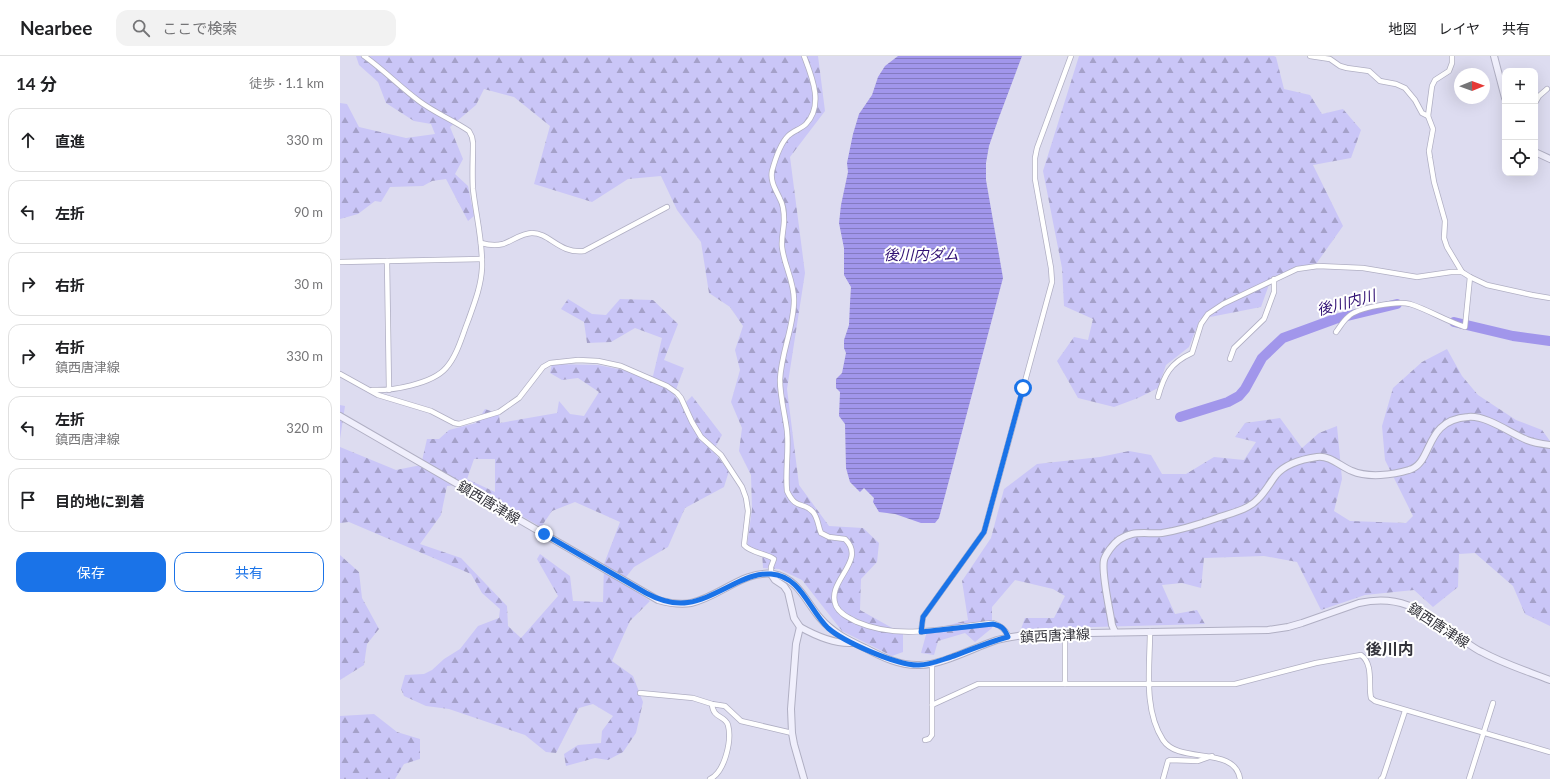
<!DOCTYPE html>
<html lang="ja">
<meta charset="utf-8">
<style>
:root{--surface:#fff;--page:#f2f2f2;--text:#202124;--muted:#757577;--line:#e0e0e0;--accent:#1a73e8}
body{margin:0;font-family:Lato,"Noto Sans JP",sans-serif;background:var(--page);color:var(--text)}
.controls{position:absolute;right:12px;top:12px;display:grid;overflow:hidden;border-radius:8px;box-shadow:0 4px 16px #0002}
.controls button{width:36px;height:36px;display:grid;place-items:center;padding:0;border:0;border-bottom:1px solid var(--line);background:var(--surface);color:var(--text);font:20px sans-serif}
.compass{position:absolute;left:1114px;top:12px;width:36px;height:36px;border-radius:50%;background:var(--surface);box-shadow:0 4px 16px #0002;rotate:89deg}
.stop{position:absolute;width:12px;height:12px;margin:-9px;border:3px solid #1a73e8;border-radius:50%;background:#fff}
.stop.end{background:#1a73e8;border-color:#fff;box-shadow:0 1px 4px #0008}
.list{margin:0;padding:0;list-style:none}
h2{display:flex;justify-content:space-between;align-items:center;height:52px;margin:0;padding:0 16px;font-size:17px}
h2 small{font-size:13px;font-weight:400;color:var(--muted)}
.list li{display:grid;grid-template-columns:26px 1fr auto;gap:12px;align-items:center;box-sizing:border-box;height:64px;margin:0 8px 8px;padding:0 8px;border:1px solid var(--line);border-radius:12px}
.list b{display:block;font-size:15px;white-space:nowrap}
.list p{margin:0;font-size:13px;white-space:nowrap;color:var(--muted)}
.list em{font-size:13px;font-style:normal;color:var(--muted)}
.actions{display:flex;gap:8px;padding:12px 16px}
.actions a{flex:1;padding:9px 0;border:1px solid var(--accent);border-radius:12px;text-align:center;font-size:14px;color:var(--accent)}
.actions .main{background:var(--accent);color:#fff}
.icon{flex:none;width:22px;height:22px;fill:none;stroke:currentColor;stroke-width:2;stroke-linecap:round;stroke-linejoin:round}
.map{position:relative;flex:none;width:1210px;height:723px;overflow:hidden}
header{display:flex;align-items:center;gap:24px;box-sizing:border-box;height:56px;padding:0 20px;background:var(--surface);border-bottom:1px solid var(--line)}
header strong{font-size:19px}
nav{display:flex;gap:22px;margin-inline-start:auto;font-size:14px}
.search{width:280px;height:36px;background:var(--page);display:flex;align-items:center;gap:10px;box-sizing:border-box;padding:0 14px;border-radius:12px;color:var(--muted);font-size:15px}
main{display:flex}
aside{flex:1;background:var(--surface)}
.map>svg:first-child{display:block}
.forest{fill:url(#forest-firs);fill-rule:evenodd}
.water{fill:url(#water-rules)}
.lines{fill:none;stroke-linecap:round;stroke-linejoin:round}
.river{stroke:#a196eb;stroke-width:10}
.street-casing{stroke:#b0afc3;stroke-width:6}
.secondary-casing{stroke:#b0afc3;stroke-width:8}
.street{stroke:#fff;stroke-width:4.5}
.secondary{stroke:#f0effc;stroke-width:6}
.route{stroke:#1a73e8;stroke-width:5}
.labels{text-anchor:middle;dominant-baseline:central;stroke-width:4;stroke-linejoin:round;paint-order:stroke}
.street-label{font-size:14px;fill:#33333b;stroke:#fff}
.water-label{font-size:15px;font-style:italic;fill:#331375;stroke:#fff}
.quarter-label{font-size:16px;font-weight:bold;fill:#33333b;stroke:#fff}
</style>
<header>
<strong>Nearbee</strong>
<div class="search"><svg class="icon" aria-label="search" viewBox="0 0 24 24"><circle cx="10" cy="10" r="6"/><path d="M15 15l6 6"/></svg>ここで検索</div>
<nav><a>地図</a><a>レイヤ</a><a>共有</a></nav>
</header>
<main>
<aside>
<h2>14 分<small>徒歩 · 1.1 km</small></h2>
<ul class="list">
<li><svg class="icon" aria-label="ahead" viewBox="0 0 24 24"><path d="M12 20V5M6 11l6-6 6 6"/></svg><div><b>直進</b></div><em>330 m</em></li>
<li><svg class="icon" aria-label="left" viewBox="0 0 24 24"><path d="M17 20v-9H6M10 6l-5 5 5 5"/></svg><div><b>左折</b></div><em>90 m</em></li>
<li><svg class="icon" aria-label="right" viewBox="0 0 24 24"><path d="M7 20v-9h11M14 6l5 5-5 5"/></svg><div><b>右折</b></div><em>30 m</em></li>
<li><svg class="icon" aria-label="right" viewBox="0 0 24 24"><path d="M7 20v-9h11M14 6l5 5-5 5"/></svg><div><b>右折</b><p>鎮西唐津線</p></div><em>330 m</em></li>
<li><svg class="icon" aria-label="left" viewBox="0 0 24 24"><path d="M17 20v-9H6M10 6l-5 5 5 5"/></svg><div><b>左折</b><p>鎮西唐津線</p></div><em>320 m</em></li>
<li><svg class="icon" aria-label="arrive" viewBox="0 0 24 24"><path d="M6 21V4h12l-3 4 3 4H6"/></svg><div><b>目的地に到着</b></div></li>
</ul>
<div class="actions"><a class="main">保存</a><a>共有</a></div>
</aside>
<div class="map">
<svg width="1210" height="723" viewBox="0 0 1210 723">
<defs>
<pattern id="forest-firs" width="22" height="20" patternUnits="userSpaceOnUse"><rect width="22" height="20" fill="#cac6f7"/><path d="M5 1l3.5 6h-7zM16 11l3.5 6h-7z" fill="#a5a1c9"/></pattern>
<pattern id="water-rules" width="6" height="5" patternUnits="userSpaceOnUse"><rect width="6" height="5" fill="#a196eb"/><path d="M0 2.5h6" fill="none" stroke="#847bc0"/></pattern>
</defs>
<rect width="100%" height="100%" fill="#dddcf0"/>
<!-- forest -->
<g class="forest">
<path d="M16,0H478L485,55L450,101L465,217L447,333L459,429L489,470L523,472L539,487L537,506L521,523L520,554L563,578V596L552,600L502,575L462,524L439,513L423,512L422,496L407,490L412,453L411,419L399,395L402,372L391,346L400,314L395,294L403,270L390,251L369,237L361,186L337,154L321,120L288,123L252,146L194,128L210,70L174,41L144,33L136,49L110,71L123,103L115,118L128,130L134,160L128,165L106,123L92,125L83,130L50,131L41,146L35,145L18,158L0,163V47L7,48L19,71L66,82L95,78L91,68L74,65L46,47L38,26L19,9Z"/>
<path d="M739,0H934L936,1L944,33L970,39L982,58L1003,53L1021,74L1011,102L973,109L1003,170L976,208L931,223L921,251L860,263L849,291L826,309L818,332L798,342L774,351L738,342L717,305L734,281L748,284L753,263L724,250L722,212L703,115Z"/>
<path d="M228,243L252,258L266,259L280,243L313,244L338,268L324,304L344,312L334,339L343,349L352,340L382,379L373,395L389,415L384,431L345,452L328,491L294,511L282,526L310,545L290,565L272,605L293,620L303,646L296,677L283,696L268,704L255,702L226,710L224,698L238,689L261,687L262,675L273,660L253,648L239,652L216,697L206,696L185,679L109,653L86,650L64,640L61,633L65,619L84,618L92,614L104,603L120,593L138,570L159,562L160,553L142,537L131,518L9,466L0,467V391L56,414L81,409L87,383H99L109,374L136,367L145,353L159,358L160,367L217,357L219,345L230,358L244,360L259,336L238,322L222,324L210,317L212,308L258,309L313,320L322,282L295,272L271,286L247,287L244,266L221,253ZM134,403H155V436L127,423ZM125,428L201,471L212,455L235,446L280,466L264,508L263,546L233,545L230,520L200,498L197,503L218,540L181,582L168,570L167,550L121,502L80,488L101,459L107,430Z"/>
<path d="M1107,293L1122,320L1138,339L1176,364L1202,374L1210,385V570L1185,558L1173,530L1135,497L1119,498L1118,531L1093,551L1074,534L1025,539L981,554L957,506L924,500L864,502L861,532L842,527L822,529L835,558L857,554L865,568L681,573L685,562H714L725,540L713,533L675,524L652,551V572L635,586L625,577L598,585L594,599L581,597L587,575L628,564L622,525L651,482L664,433L697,408L760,401L789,395L811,399L822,418H846L874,401L904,404L916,386L895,381L905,367L940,362L962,392L979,377L997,370L1002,423L994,455L1010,465L1066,467L1073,460L1045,404L1042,370L1053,332L1082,306Z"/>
<path d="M0,349L5,350L0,383Z"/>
<path d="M0,499L19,516L22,542L39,573L27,588L24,609L0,624Z"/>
<path d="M34,658L57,676L80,683V703L64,708L55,723H0V660Z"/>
</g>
<!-- water -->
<path class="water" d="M558,0H682L658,64L649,90L646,107V124L663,222L599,462L595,467H581L555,458L539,456L533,446L534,442L524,432L520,436L510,426L506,412L505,368L499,360L500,336L496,332V323L502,317L506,297L504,292V284L509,269L510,247L511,231L504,219V192L499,167L501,149L508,116L507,107L513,78L519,58L532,39L538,21L545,10Z"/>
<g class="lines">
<!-- river -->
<g class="river">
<path d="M1114,266L1173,280L1210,285"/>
<path d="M840,361L888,346L899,340L905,333L922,302L943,282L995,263L1057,248"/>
</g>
<defs>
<g id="street">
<path d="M24,0C44,14 60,31 79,45C95,57 113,64 129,75L132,81L133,87C133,103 132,118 133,133C136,160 143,186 142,212C141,231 134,248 128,265C122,280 117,300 106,312C92,328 52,335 32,334"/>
<path d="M464,0C472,21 484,49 466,68C461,73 453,75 448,80C440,88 435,104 432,115C430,126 436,134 440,143C444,150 444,157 444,164C444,173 441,182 442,191C444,209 454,225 454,244C454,271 441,297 440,324C440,341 445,358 447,375C449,395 445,415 447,435C456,455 464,445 473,456C478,462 478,470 481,477L489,481L505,483C528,505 485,525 496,550C500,558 509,562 517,566C561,585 607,571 653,567C661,570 665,573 669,581"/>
<path d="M970,0L990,3L1000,10L1007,12L1029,15L1040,25L1056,28L1065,32L1075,44L1082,57L1088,60"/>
<path d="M1112,0V7L1109,15L1095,24L1092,30L1088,60L1093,73L1089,95L1090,102L1094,126L1105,165L1104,182L1107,191L1122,216L1130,221L1147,229L1192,239L1210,242"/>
<path d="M1195,47L1199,40L1207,33"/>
<path d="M141,187C148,189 155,190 163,188C172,185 182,177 192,177C210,177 219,198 244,195L327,151"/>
<path d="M47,205L49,334"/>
<path d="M0,206L142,203"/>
<path d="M996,276C1000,271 1003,265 1008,261C1017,251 1058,245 1070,248C1089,254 1106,265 1125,271L1130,221"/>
<path d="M890,303L894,292L924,263L934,236V223"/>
<path d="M0,318L38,339L91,355L114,367L119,368L159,356L179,342L203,311L210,307L238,304L258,305L281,310L327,330L337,337L341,342L352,366L361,381L381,399L402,431L406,442L408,455L404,489C411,497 425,497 434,503L431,511V518"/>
<path d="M818,341C824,319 830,307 852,297L861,268L868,258L883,248L957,213L978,210L1023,212L1077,221L1111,216H1122"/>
<path d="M810,575C810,610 803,653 823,684C839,709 895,689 900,723"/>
<path d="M581,576L583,561L644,476L709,237L712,226L711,212L695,123V102L697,92L731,0"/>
<path d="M725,628V580"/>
<path d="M300,637L353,642L372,648L385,650L401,665L452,677"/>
<path d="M592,649L638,628H895L976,607L1021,599C1034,608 1028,630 1031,642L1035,645L1210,696"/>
<path d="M585,684L589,683L592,679V608"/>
<path d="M370,723C385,716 392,684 388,669C385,659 373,663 372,648"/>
<path d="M823,723L828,705L830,704L858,705L872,700"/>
<path d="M1041,723L1043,721L1065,655"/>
<path d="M1129,723L1153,647"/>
</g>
<g id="secondary">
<path d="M1154,0L1165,42"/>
<path d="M1195,96L1210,103"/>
<path d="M0,360L318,544C329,547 340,549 351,547C379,541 404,514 433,518C458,522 466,546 480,562C493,577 508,584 525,592C542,601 560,610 580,609C602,609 635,591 657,584C668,581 679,580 690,578L928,574L948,571L962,567L1019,547C1065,537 1085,558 1121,583C1128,587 1135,593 1142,596C1164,608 1187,615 1210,624"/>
<path d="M431,518L435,524L444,530L448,536L454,562L460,571L456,588L451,653L452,677L454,688L464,723"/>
<path d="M460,571C476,580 494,588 512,587"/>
<path d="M775,576L772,569C770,554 761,517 764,504C765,500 768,496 770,493C775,486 783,480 792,478C802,476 812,478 822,477C841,474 860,468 877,462C891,457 908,454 918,443C925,436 930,427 936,419C946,407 963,403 977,401C990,399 1001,411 1012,415C1028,422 1053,419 1069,414C1094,407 1083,364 1128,361C1146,359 1170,377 1187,384C1194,387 1202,388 1210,389"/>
</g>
</defs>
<!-- street casing -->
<use href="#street" class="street-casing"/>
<!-- secondary casing -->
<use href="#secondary" class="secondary-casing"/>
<!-- street -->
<use href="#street" class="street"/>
<!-- secondary -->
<use href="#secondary" class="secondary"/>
</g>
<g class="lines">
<!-- route -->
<path class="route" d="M204,478L306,537C343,557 361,544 396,527C407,522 418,517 431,518C461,520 469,554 488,572C504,586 558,610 579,609C590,609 601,604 611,601C630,594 649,586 668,581C665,573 662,570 653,568L581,576L583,561L644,476L683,332"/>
</g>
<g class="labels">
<!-- street labels -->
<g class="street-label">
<text transform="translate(149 446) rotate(31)">鎮西唐津線</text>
<text transform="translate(1099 569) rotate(33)">鎮西唐津線</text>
<text transform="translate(715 579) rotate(-3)">鎮西唐津線</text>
</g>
<!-- water labels -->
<g class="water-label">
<text x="581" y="198">後川内ダム</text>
<text transform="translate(1006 246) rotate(-15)">後川内川</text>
</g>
<!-- quarter labels -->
<g class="quarter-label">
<text x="1050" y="592">後川内</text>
</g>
</g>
</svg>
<div class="controls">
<button>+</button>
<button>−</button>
<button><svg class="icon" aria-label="locate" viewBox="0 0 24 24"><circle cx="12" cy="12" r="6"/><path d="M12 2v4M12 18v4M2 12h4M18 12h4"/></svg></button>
</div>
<svg class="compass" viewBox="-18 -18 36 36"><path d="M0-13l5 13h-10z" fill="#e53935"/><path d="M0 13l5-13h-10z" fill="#757577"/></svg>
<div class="stop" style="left:683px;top:332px"></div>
<div class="stop end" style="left:204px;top:478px"></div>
</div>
</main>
